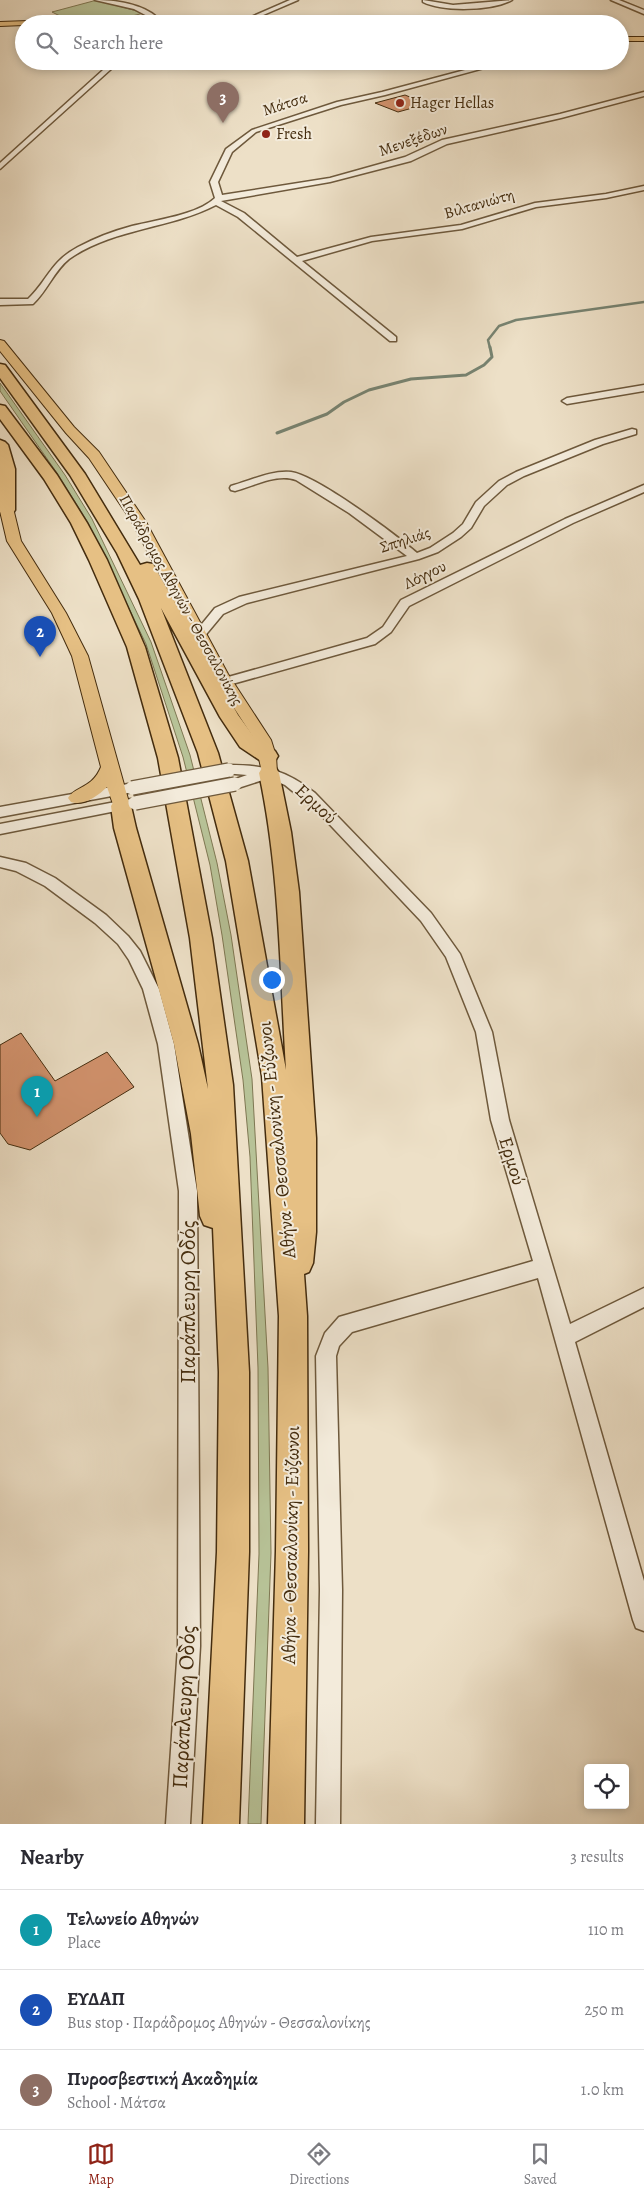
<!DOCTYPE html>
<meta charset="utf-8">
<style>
:root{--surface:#fff;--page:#f7f7f7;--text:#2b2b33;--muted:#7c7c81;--line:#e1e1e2;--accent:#8f2418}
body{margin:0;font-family:Alegreya,serif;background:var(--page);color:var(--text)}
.controls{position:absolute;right:15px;bottom:15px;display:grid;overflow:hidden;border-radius:5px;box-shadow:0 2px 8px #0003}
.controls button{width:45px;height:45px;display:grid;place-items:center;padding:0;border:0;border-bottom:1px solid var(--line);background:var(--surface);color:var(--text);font:25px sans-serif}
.you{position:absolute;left:271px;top:979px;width:18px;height:18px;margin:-12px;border:4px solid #fff;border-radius:50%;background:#1a73e8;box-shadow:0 0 0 8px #1a73e833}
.badge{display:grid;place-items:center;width:32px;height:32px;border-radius:50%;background:var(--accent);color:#fff;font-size:16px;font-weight:700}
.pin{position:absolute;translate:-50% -41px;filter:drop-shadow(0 1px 2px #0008)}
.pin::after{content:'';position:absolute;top:26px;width:18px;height:15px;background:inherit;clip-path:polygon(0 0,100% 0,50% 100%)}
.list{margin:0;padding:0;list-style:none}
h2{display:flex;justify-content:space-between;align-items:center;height:65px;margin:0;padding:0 20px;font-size:21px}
h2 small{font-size:16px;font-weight:400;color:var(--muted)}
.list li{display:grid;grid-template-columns:32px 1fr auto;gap:15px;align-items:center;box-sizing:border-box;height:80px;padding:0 20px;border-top:1px solid var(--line)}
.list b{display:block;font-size:19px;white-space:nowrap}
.list p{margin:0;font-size:16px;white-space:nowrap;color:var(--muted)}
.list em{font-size:16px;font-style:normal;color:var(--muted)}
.icon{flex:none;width:28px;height:28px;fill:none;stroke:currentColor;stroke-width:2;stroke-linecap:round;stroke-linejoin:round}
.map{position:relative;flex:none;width:644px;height:1824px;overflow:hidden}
.search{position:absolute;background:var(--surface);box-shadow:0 2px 8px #0003;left:15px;right:15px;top:15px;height:55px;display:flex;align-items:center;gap:12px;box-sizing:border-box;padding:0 18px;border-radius:28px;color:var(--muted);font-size:19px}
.sheet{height:305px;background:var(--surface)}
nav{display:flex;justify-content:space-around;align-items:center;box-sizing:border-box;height:70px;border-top:1px solid var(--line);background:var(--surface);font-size:14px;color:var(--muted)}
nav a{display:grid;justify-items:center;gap:2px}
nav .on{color:var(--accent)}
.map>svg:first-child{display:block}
.green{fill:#b7c297;stroke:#7e7752}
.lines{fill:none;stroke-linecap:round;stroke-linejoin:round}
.stream-far1{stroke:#778371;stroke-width:2.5}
.stream{stroke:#778371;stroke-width:3}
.building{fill:#d2926d;stroke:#442c0e}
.minor-casing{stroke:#6e593c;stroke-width:3}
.major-casing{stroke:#442c0e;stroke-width:2}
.highway-casing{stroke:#442c0e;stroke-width:3}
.minor{fill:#f3ebdb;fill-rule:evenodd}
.major{fill:#e6c084;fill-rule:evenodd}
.highway{fill:#e6c084;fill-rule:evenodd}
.minor-bridge-casing{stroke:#6e593c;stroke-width:16;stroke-linecap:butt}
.minor-bridge{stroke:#f3ebdb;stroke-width:13}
.poi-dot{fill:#8f2418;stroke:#f3ebdb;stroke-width:2}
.labels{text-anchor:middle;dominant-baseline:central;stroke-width:4;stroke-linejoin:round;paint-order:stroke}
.far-poi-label{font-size:16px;fill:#442c0e;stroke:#f3ebdb;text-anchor:start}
.far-street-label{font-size:16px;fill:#442c0e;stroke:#f3ebdb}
.street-label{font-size:19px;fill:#442c0e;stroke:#f3ebdb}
.near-street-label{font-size:22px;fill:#442c0e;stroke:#f3ebdb}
</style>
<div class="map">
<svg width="644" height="1824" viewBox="0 0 644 1824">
<rect width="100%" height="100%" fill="#ede0c7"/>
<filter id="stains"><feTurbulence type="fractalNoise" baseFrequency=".004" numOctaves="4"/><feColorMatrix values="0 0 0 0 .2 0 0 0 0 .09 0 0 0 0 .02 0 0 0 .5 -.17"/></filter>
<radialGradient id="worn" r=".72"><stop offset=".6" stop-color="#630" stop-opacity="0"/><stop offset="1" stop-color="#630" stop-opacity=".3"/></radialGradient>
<!-- green -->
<g class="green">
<path d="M97,0L144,13L128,17L68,20L52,12Z"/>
<path d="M0,383L65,475L92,519L151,642L190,755L217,863L231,935L252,1079L268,1368L271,1553L261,1824H248L259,1554L258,1368L250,1157L243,1080L222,935L210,865L183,757L146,644L87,521L59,476L0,391Z"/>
</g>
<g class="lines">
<!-- stream-far1 -->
<path class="stream-far1" d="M490,348L488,340L499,326L516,320L644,302"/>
<!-- stream -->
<path class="stream" d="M277,433L327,414L344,402L369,390L411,379L466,375L484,365L492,357L490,347"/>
</g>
<!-- building -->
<g class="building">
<path d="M405,95L427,104L398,112L375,103Z"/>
<path d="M21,1033L55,1081L107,1052L134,1087L30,1150L8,1144L0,1133V1045Z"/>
</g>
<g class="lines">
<defs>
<g id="minor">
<path d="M95,0C115,0 143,4 158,18L153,19L134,9Z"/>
<path d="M290,0H298L247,22L242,21Z"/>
<path d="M423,0L453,5L512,0C492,11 443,12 423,2Z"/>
<path d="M611,0H619L644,10V14Z"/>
<path d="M113,61H120L0,169V163Z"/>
<path d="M499,61H510L385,95L341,105L256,132L232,152L218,182L222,195L330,178L405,157L442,140L560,114L644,92V96L561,118L447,144L411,161L330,182L221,201L244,213L297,257L371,237L461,225L535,203L606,194L644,186V190L606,198L536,207L462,229L372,241L302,261L396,337V341H390L238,217L216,205C170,229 113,228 69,259C54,271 47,291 33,304L0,305V299H28C48,280 50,262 78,247C95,238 113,231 132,226C156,220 197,215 215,198L210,182L226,149L252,130L337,102L382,92Z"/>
<path d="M644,385V391L567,404L562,401L567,398Z"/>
<path d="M632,429L636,430V434L603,444L524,476L507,485L484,506L471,528L461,537L438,552L419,559L247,603L223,614L203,638L199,639L193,635L215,608L239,597L407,556L349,513L296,480C277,473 254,486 235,491L231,490L230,488L231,486C250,481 271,470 291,472C316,475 395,534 417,553L430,548L453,533L463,524L476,502L499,481L516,472L595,440Z"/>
<path d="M644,485V492L573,523L409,606L391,632L375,644L225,686L219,682L221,679L367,638L383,627L401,600L565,519Z"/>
<path d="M229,765C265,765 286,770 315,793L431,913L460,954L492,1032L509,1120L570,1324L644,1288V1307L575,1342L644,1581V1631L636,1628L633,1620L538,1278L352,1332L339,1346L336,1356L342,1590L340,1824H316L320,1590L316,1356L325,1333L339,1317L533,1261L491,1120L476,1032L446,957L421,921L317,811L285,785L269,778L235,789L230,787L228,784L230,781L247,775L224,773L222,770L224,767Z"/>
<path d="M128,784L133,786L135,789L133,792L0,817V807Z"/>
<path d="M131,799L136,801L138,804L136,807L0,834V824Z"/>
<path d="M0,857L26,863L55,878L106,915L128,936L140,951L159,989L174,1044L197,1191L200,1646L190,1824H166L178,1646L179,1191L158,1044L143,989L129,960L118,944L95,923L45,886L16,871L0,867Z"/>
</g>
<g id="major">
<path d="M167,16L275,22L279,24L167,20L24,24V25L0,26V22Z"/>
<rect x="620" y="37" width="24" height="4"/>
<path d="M0,340L4,341L74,427L99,452L146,522L228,674L271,740L276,756L277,773L275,777L269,779L263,777L255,740L212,674L132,522L89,458L66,433L0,351Z"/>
<path d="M0,479L7,483L21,541L66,613L88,656L130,806L127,810L121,812L115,810L107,787C98,796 84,806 71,802L68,798C75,786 92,789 101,767L72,656L52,613L7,541L0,511Z"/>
</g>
<g id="highway">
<path d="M0,364L5,365L85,474L140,565L147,563L153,564L238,715L254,737L275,751L278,756L275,761L268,763L261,761L240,747L220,717L161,608L218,753L248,861L286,1070C280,971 280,871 259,773L262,768L269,766L276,768L279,773L291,832L299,892L316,1138V1232L313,1263L309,1272L304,1274L307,1316L308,1551L304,1824H268L276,1551L279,1316L262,1076L226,861L198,753L139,599L117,553L70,475L0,378Z"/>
<path d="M0,405L5,406L57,475L87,523L107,560L145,647L178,758L212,938L233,1085L249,1372V1552L239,1824H203L217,1552L219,1372L213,1228L204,1225L200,1216L191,1134L174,1044L114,828L111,806L114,801L121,799L128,801L131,806L136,828L198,1044L208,1089L190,938L158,758L127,647L89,560L71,523L44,479L0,419Z"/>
<path d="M0,440L5,442L8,445L15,469V510L13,513L7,515L0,512Z"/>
</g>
</defs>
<!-- minor casing -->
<use href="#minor" class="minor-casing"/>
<!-- major casing -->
<use href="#major" class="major-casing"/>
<!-- highway casing -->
<use href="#highway" class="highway-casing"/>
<!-- minor -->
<use href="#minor" class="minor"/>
<!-- major -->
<use href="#major" class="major"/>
<!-- highway -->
<use href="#highway" class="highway"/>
<defs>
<g id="minor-bridge">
<path d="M132,788L229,770"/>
<path d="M135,803L235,784"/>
</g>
</defs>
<!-- minor-bridge casing -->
<use href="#minor-bridge" class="minor-bridge-casing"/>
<!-- minor-bridge -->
<use href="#minor-bridge" class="minor-bridge"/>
</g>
<!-- markers -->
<g class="poi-dot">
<circle cx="400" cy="103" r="5"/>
<circle cx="266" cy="134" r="5"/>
</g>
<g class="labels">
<!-- far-poi labels -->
<g class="far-poi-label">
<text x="410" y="103">Hager Hellas</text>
<text x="276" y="134">Fresh</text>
</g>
<!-- far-street labels -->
<g class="far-street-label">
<text transform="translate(285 104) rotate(-18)">Μάτσα</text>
<text transform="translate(413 140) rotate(-19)">Μενεξέδων</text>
<text transform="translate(479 204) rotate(-16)">Βιλτανιώτη</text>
<text transform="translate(405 540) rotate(-18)">Σπηλιάς</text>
<text transform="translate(425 575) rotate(-26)">Λόγγου</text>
<text transform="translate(181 600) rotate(61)">Παράδρομος Αθηνών - Θεσσαλονίκης</text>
</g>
<!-- street labels -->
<g class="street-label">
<text transform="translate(316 804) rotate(43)">Ερμού</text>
<text transform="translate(277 1140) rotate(-96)">Αθήνα - Θεσσαλονίκη - Εύζωνοι</text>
<text transform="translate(512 1161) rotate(73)">Ερμού</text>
<text transform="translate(291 1545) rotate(-89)">Αθήνα - Θεσσαλονίκη - Εύζωνοι</text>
</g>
<!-- near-street labels -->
<g class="near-street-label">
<text transform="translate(188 1302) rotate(-90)">Παράπλευρη Οδός</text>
<text transform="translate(184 1707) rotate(-87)">Παράπλευρη Οδός</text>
</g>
</g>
<rect width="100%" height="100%" filter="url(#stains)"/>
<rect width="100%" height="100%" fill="url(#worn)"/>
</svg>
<div class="controls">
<button><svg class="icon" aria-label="locate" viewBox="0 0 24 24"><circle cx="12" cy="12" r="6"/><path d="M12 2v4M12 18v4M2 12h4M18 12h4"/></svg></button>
</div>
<div class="you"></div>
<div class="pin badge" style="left:37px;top:1117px;background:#0f9aa8">1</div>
<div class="pin badge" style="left:40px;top:657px;background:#1a4fb4">2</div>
<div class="pin badge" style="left:223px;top:123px;background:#8d6e63">3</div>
<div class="search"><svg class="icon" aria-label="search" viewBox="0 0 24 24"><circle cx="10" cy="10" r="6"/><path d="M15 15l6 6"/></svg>Search here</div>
</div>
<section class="sheet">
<h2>Nearby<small>3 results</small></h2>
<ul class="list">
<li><span class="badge" style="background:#0f9aa8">1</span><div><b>Τελωνείο Αθηνών</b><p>Place</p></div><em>110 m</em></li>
<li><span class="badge" style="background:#1a4fb4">2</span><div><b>ΕΥΔΑΠ</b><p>Bus stop · Παράδρομος Αθηνών - Θεσσαλονίκης</p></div><em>250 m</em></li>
<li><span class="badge" style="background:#8d6e63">3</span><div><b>Πυροσβεστική Ακαδημία</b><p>School · Μάτσα</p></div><em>1.0 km</em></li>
</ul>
</section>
<nav>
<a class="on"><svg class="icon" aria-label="map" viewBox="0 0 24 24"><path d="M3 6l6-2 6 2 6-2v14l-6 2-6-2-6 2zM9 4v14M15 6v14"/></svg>Map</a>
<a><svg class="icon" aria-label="directions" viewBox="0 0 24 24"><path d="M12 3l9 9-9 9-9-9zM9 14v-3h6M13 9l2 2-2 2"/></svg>Directions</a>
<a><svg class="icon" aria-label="saved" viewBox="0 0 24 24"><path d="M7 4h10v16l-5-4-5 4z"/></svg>Saved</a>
</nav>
